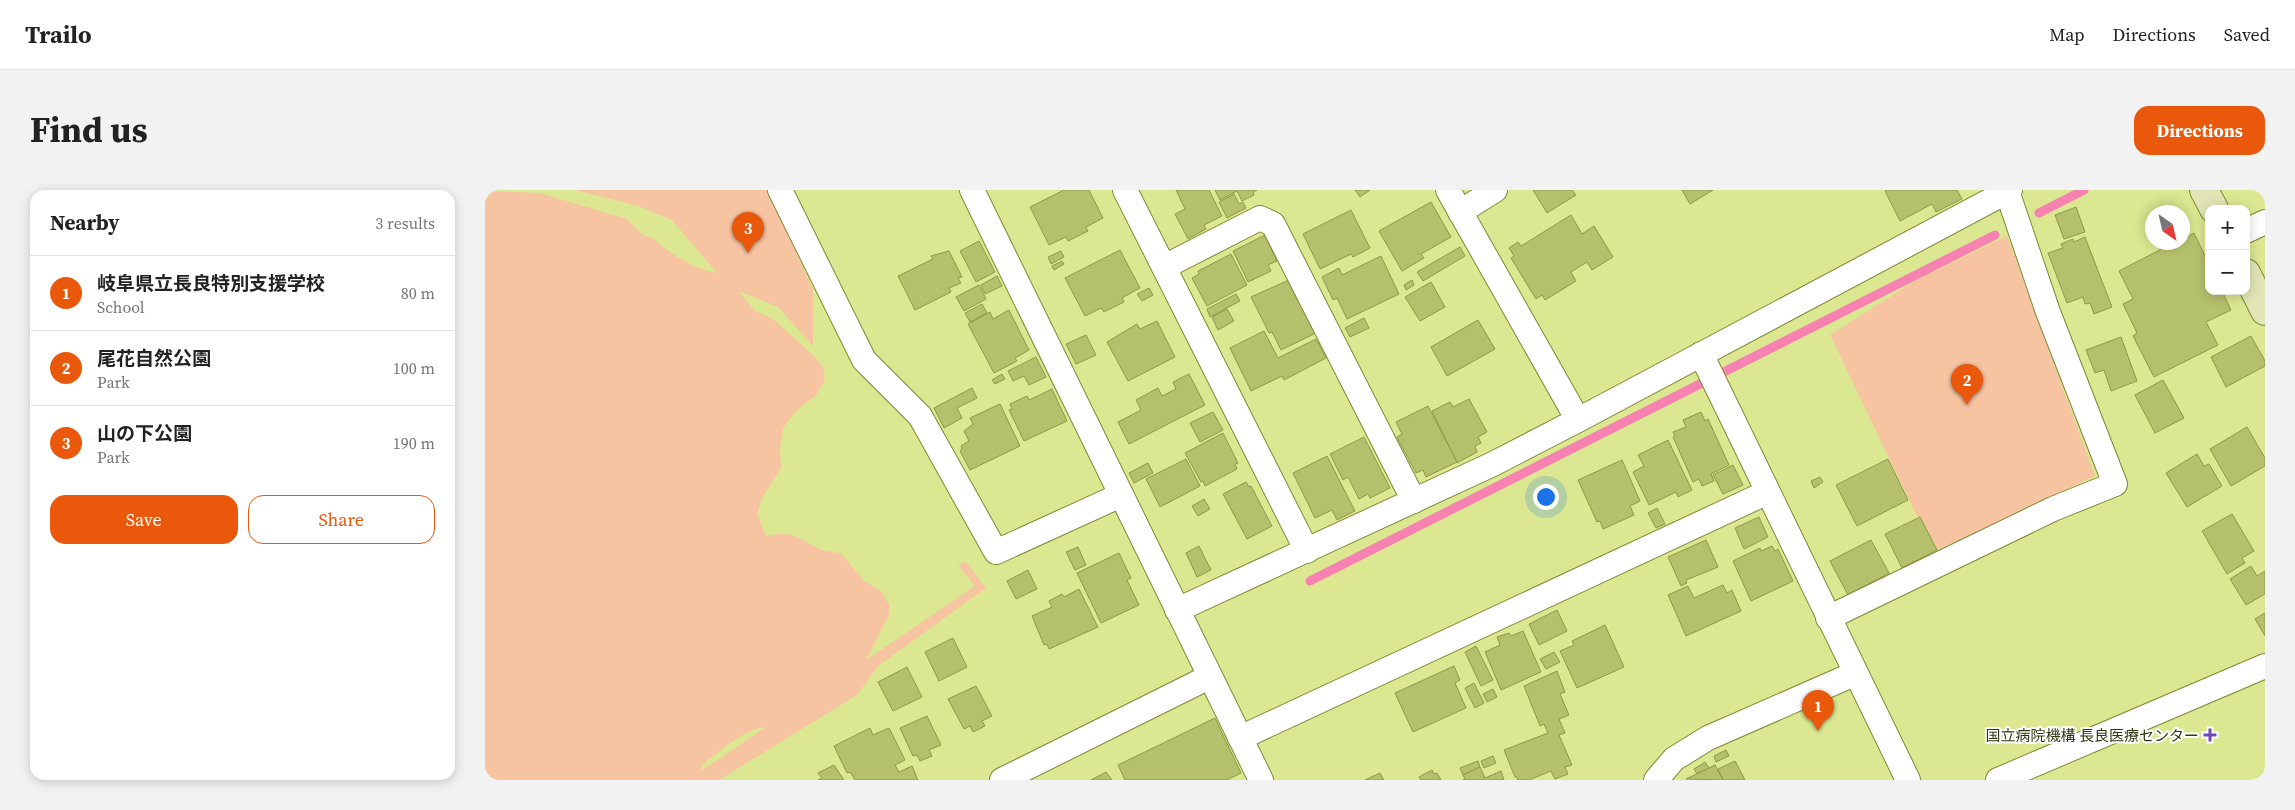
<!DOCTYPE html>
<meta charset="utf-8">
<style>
:root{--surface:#fff;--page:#f2f2f2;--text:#222;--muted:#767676;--line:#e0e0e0;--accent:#ea580c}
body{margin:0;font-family:"Source Serif 4","Noto Sans JP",serif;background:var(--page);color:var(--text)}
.controls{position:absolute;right:15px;top:15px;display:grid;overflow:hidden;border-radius:10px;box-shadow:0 2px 12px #0003}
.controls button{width:45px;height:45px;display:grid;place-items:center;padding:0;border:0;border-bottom:1px solid var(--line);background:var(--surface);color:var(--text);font:25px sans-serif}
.compass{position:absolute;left:1660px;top:15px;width:45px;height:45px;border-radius:50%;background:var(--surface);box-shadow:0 2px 12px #0003;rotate:146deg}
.you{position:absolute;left:1060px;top:306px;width:18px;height:18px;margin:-12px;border:4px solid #fff;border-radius:50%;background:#1a73e8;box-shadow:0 0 0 8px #1a73e833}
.badge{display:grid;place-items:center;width:32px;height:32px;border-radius:50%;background:var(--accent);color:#fff;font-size:16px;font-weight:700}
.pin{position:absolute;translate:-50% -41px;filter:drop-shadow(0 1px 2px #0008)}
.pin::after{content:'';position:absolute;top:26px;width:18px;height:15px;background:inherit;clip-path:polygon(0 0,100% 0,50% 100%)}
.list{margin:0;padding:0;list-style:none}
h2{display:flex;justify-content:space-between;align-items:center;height:65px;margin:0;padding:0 20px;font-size:21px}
h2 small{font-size:16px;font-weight:400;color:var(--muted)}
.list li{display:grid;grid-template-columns:32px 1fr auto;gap:15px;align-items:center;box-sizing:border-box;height:75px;padding:0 20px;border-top:1px solid var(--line)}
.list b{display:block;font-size:19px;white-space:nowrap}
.list p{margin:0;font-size:16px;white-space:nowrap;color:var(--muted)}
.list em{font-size:16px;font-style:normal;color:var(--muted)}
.actions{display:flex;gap:10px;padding:15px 20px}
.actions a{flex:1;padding:11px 0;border:1px solid var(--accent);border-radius:15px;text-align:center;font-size:18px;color:var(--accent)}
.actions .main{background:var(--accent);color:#fff}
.map{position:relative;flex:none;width:1780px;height:590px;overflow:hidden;border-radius:15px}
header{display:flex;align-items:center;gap:30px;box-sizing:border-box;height:70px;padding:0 25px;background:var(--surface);border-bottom:1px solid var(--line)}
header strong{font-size:24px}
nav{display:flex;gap:28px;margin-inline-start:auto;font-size:18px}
.intro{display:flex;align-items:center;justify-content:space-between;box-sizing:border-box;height:120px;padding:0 30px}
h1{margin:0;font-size:35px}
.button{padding:12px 22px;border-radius:15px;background:var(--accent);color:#fff;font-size:18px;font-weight:700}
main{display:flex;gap:30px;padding:0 30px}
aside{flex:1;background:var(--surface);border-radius:15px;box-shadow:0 2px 12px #0003}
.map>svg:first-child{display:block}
.green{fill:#f7c4a2;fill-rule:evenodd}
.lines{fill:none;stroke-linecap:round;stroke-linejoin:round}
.stream{stroke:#f781b1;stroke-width:9}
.building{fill:#b5c06c;stroke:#8e9945}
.street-casing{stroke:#7f8934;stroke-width:26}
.secondary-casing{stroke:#7f8934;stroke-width:30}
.street{stroke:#fff;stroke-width:24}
.secondary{stroke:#e1e5b6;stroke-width:28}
.poi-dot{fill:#6f45bd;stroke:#fff;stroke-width:2}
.labels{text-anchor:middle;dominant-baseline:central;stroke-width:4;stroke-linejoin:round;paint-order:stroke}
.poi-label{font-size:15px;fill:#323613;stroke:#fff;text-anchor:end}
</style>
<header>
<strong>Trailo</strong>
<nav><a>Map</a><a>Directions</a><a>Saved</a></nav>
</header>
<div class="intro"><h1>Find us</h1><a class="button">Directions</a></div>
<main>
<aside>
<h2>Nearby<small>3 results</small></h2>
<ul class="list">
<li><span class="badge">1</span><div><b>岐阜県立長良特別支援学校</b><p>School</p></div><em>80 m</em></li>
<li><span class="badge">2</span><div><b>尾花自然公園</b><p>Park</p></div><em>100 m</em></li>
<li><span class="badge">3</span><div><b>山の下公園</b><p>Park</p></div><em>190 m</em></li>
</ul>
<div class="actions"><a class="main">Save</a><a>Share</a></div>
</aside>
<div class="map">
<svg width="1780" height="590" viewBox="0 0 1780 590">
<rect width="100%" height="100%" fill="#dbe791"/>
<!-- green -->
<g class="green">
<path d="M90,0H283L328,100V156L293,117L254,101L270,121L288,129L331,168L338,177L340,190L331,205L311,221L298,238L295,258L296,278L278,306L272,324L281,346C311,340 312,349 337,360C342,362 350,362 356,363L379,391L395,400L404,414V425L381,470L490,396L473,375L481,372L501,398L393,476L372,505L234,590H0V1L55,3L142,29L159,46C169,46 174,55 182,60C197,70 215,81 232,83L187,30L153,16ZM281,537L216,581L217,575C237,560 256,541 281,537Z"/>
<path d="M1522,46L1610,286L1453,361L1430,322L1345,145L1433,89Z"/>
</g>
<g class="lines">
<!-- stream -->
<g class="stream">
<path d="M1554,23L1599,0"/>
<path d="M825,391L1510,45"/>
</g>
</g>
<!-- building -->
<g class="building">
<path d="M579,0H604L618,28L601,37L603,41L583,51L581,47L564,55L545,17Z"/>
<path d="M691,0H724L737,26L719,35L721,39L703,49L690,24L700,19Z"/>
<path d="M730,0H772L768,2L769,5L757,11L752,1L735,10Z"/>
<path d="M870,0H885L875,7Z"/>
<path d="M1048,0H1087L1091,5L1062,23Z"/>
<path d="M1197,0H1228L1205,14Z"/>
<path d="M1402,0H1472L1477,9L1451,22L1447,14L1415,31L1400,1Z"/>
<path d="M749,4L754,14L758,12L761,18L742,28L734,12Z"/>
<path d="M946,12L966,47L936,64L939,68L917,81L894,41Z"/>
<path d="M1591,17L1600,42L1579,49L1570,25Z"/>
<path d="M866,20L885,58L868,67L866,64L835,79L818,44Z"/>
<path d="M1086,25L1097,44L1109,36L1128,67L1107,80L1102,72L1086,82L1091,91L1060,110L1057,105L1051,109L1026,68L1029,66L1024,58L1033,52L1036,56Z"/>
<path d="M1709,43L1724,74V101H1737L1746,120L1721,132L1733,155L1669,187L1648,146L1652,143L1638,114L1648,109L1634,81L1690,52H1698V49Z"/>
<path d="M780,45L792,71L783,75L786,81L763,92L748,61Z"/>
<path d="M1600,47L1627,117L1609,124L1605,113L1600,114L1598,107L1582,113L1563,63L1578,58L1576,54L1588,49L1589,52Z"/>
<path d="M494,51L510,82L491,92L475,61Z"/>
<path d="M975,57L980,66L938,91L932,82Z"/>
<path d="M635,60L655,98L637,108L639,112L619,122L616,118L600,126L580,88Z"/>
<path d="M464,61L477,87L473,88L476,93L464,98L466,102L430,120L413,86L448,69L446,66Z"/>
<path d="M576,61L579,67L566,74L563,67Z"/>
<path d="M746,64L762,95L722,116L707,88L714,84L713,81Z"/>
<path d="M896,66L914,104L862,129L852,108L848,110L837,87L854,78L857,85Z"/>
<path d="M577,71L579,74L569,80L567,76Z"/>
<path d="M512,86L517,96L500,104L496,95Z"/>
<path d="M804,90L831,143L796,160L787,142L784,143L766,107Z"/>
<path d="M927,90L929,95L921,100L919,95Z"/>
<path d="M946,92L960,117L935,131L920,107Z"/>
<path d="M494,95L501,109L479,121L471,107Z"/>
<path d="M664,98L668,105L657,111L652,104Z"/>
<path d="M751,104L755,111L725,127L722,119Z"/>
<path d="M497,114L502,123L485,132L480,123Z"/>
<path d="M742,119L749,131L733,140L727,127Z"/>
<path d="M524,120L544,160L530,168L532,171L509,183L483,134L505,122L508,129Z"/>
<path d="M879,128L884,138L865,147L860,138Z"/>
<path d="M993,130L1010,159L962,186L946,157Z"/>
<path d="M672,131L690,167L643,191L622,152L652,134L655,139Z"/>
<path d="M779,141L793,168L831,149L841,168L799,190L797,186L766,201L745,158Z"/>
<path d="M601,145L611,165L591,174L581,154Z"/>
<path d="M1766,146L1780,171V176L1741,197L1726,167Z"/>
<path d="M1636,147L1652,191L1626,201L1619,180L1610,183L1601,160Z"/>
<path d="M551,167L561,187L544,195L539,186L528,191L523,181Z"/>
<path d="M517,184L520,189L510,194L507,190Z"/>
<path d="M704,184L720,215L644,254L633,232L656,220L651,210L673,198L677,206L691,199L688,192Z"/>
<path d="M1678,190L1699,228L1670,243L1650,205Z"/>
<path d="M487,198L492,208L472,218L477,228L459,238L449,218Z"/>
<path d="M567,199L582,231L539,251L524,220L527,219L525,214L542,206L544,210Z"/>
<path d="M984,209L1002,242L993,247L996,253L990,256L992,262L972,273L947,221L965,212L968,217Z"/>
<path d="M515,214L535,256L485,280L475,261L477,259L476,256L484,251L479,241L488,234L485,228Z"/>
<path d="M943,216L972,272L941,287L938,280L931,283L912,247L917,244L911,232Z"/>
<path d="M728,222L738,240L715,252L705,233Z"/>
<path d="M1216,222L1220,231L1223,229L1244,275L1226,284L1229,291L1217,296L1214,289L1208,292L1188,247L1190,246L1188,242L1201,237L1198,230Z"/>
<path d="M1762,237L1780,268V276L1746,296L1725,259Z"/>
<path d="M738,243L753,273L750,274L752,279L720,296L718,291L716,292L700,263Z"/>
<path d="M879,247L905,298L885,308L883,304L874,309L863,287L858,290L845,264Z"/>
<path d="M1183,250L1207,300L1193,307L1191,302L1164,315L1148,282L1159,276L1153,265Z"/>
<path d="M1712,264L1719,276L1724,274L1737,296L1702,317L1681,283Z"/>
<path d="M842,266L870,321L852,330L847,320L830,328L808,283Z"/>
<path d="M701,269L715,296L675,317L661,289Z"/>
<path d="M1403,269L1423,310L1372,336L1351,295Z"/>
<path d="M1137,270L1155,311L1145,316L1149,325L1118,339L1115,331L1112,332L1093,290Z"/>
<path d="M663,273L668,283L649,293L644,283Z"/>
<path d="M1248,275L1258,295L1238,304L1228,285Z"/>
<path d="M1335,287L1338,292L1329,298L1326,291Z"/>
<path d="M761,292L764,297L766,296L787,336L762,349L738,304Z"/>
<path d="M719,309L725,319L713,326L707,316Z"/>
<path d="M1172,318L1180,334L1171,338L1163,323Z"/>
<path d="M1747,324L1769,361L1757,368L1760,373L1742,384L1717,341Z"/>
<path d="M1274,327L1283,347L1259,359L1250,338Z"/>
<path d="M1435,327L1452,360L1417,378L1400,344Z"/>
<path d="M1221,350L1233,377L1201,390L1202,393L1196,396L1183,367Z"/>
<path d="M1386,350L1404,383L1363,405L1345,371Z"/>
<path d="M714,356L726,380L712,387L701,363Z"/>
<path d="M1287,356L1290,361L1293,359L1308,391L1266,411L1248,371L1275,358L1276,361Z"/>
<path d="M593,357L601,375L590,380L581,362Z"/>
<path d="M634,363L646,388L642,390L654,415L616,433L592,383Z"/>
<path d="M1766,376L1772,386L1780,381V404L1761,415L1745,389Z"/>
<path d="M543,380L552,399L531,409L522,391Z"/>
<path d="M1238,395L1242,403L1247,400L1256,421L1201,446L1183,405L1203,396L1209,408Z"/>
<path d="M594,399L613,437L564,459L562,454L559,455L547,426L567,417L564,411L577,404L579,407Z"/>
<path d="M1072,420L1082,441L1054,455L1044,434Z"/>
<path d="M1780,423V446L1770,429Z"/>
<path d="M1120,435L1139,477L1092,498L1075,461L1089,455L1087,451Z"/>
<path d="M1038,441L1056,482L1016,500L1000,462L1015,455L1012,447L1024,443L1026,446Z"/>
<path d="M468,448L482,477L454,491L440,462Z"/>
<path d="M991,456L1008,490L996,496L980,462Z"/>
<path d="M1069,462L1075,472L1061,479L1055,469Z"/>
<path d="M969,476L975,490L970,493L981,518L928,542L910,503Z"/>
<path d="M422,477L437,507L408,521L393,492Z"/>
<path d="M1072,481L1080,502L1075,504L1084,525L1074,529L1080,543L1074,545L1087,575L1080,577L1083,584L1070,589L1066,581L1044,590H1033L1032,587H1030L1019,560L1063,543L1059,534L1055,536L1039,496Z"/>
<path d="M989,493L999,513L990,518L980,498Z"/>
<path d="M491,496L507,526L497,531L500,536L488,542L485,536L479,539L463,509Z"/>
<path d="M1008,499L1012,507L1002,512L998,504Z"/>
<path d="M442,526L456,555L444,560L447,566L435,571L432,565L428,566L415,538Z"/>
<path d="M730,528L756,583L742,590H640L633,575Z"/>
<path d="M385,538L388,545L404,538L420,570L410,575L414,582L427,576L433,590H370L365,582L362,583L349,556Z"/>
<path d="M1241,560L1244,566L1231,572L1229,566Z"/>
<path d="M1008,566L1011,573L999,578L996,571Z"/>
<path d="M993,571L995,577L978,585L975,578Z"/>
<path d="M1250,571L1260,590H1238L1233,579Z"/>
<path d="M1220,572L1224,578L1212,584L1209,579Z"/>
<path d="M349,575L359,590H333L337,588L333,583Z"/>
<path d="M1230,575L1238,590L1201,589L1224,578Z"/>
<path d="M995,577L1000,588L1016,581L1019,590H978L980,589L978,585Z"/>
<path d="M947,580L949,584L952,583L956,590H936L934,587Z"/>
<path d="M621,582L627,590H606Z"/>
<path d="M895,583L899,590H880Z"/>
</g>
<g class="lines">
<defs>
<g id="street">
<path d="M295,0L379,170L435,226L511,362L636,305"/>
<path d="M487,0L776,590"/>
<path d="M640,0L822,361"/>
<path d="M963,0L1093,230"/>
<path d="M975,22L1010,0"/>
<path d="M1761,41L1780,32"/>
<path d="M679,77L775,28L788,34L929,311"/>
<path d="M1216,164L1423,590"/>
<path d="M692,420L1008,274L1093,230L1525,0"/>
<path d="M1343,428L1568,319L1630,294L1563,122L1522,1"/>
<path d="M755,548L1283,302"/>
<path d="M517,590L724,487"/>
<path d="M1171,590L1189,569L1223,548L1369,484"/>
<path d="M1513,590L1780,476"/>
</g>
<g id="secondary">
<path d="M1719,0L1729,19"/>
<path d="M1761,83L1780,121"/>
</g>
</defs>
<!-- street casing -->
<use href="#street" class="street-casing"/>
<!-- secondary casing -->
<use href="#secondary" class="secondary-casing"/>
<!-- street -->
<use href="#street" class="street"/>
<!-- secondary -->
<use href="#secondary" class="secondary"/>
</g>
<!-- markers -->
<path class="poi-dot" d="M1722.5 537.5h5v5h5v5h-5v5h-5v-5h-5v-5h5z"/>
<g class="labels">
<!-- poi labels -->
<g class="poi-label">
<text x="1714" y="545">国立病院機構 長良医療センター</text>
</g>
</g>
</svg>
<div class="controls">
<button>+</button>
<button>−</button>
</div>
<svg class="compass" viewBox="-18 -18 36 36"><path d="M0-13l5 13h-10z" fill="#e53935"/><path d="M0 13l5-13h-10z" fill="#767676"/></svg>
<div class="you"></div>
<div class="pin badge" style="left:1333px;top:541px">1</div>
<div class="pin badge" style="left:1482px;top:215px">2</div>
<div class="pin badge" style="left:263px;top:63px">3</div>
</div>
</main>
